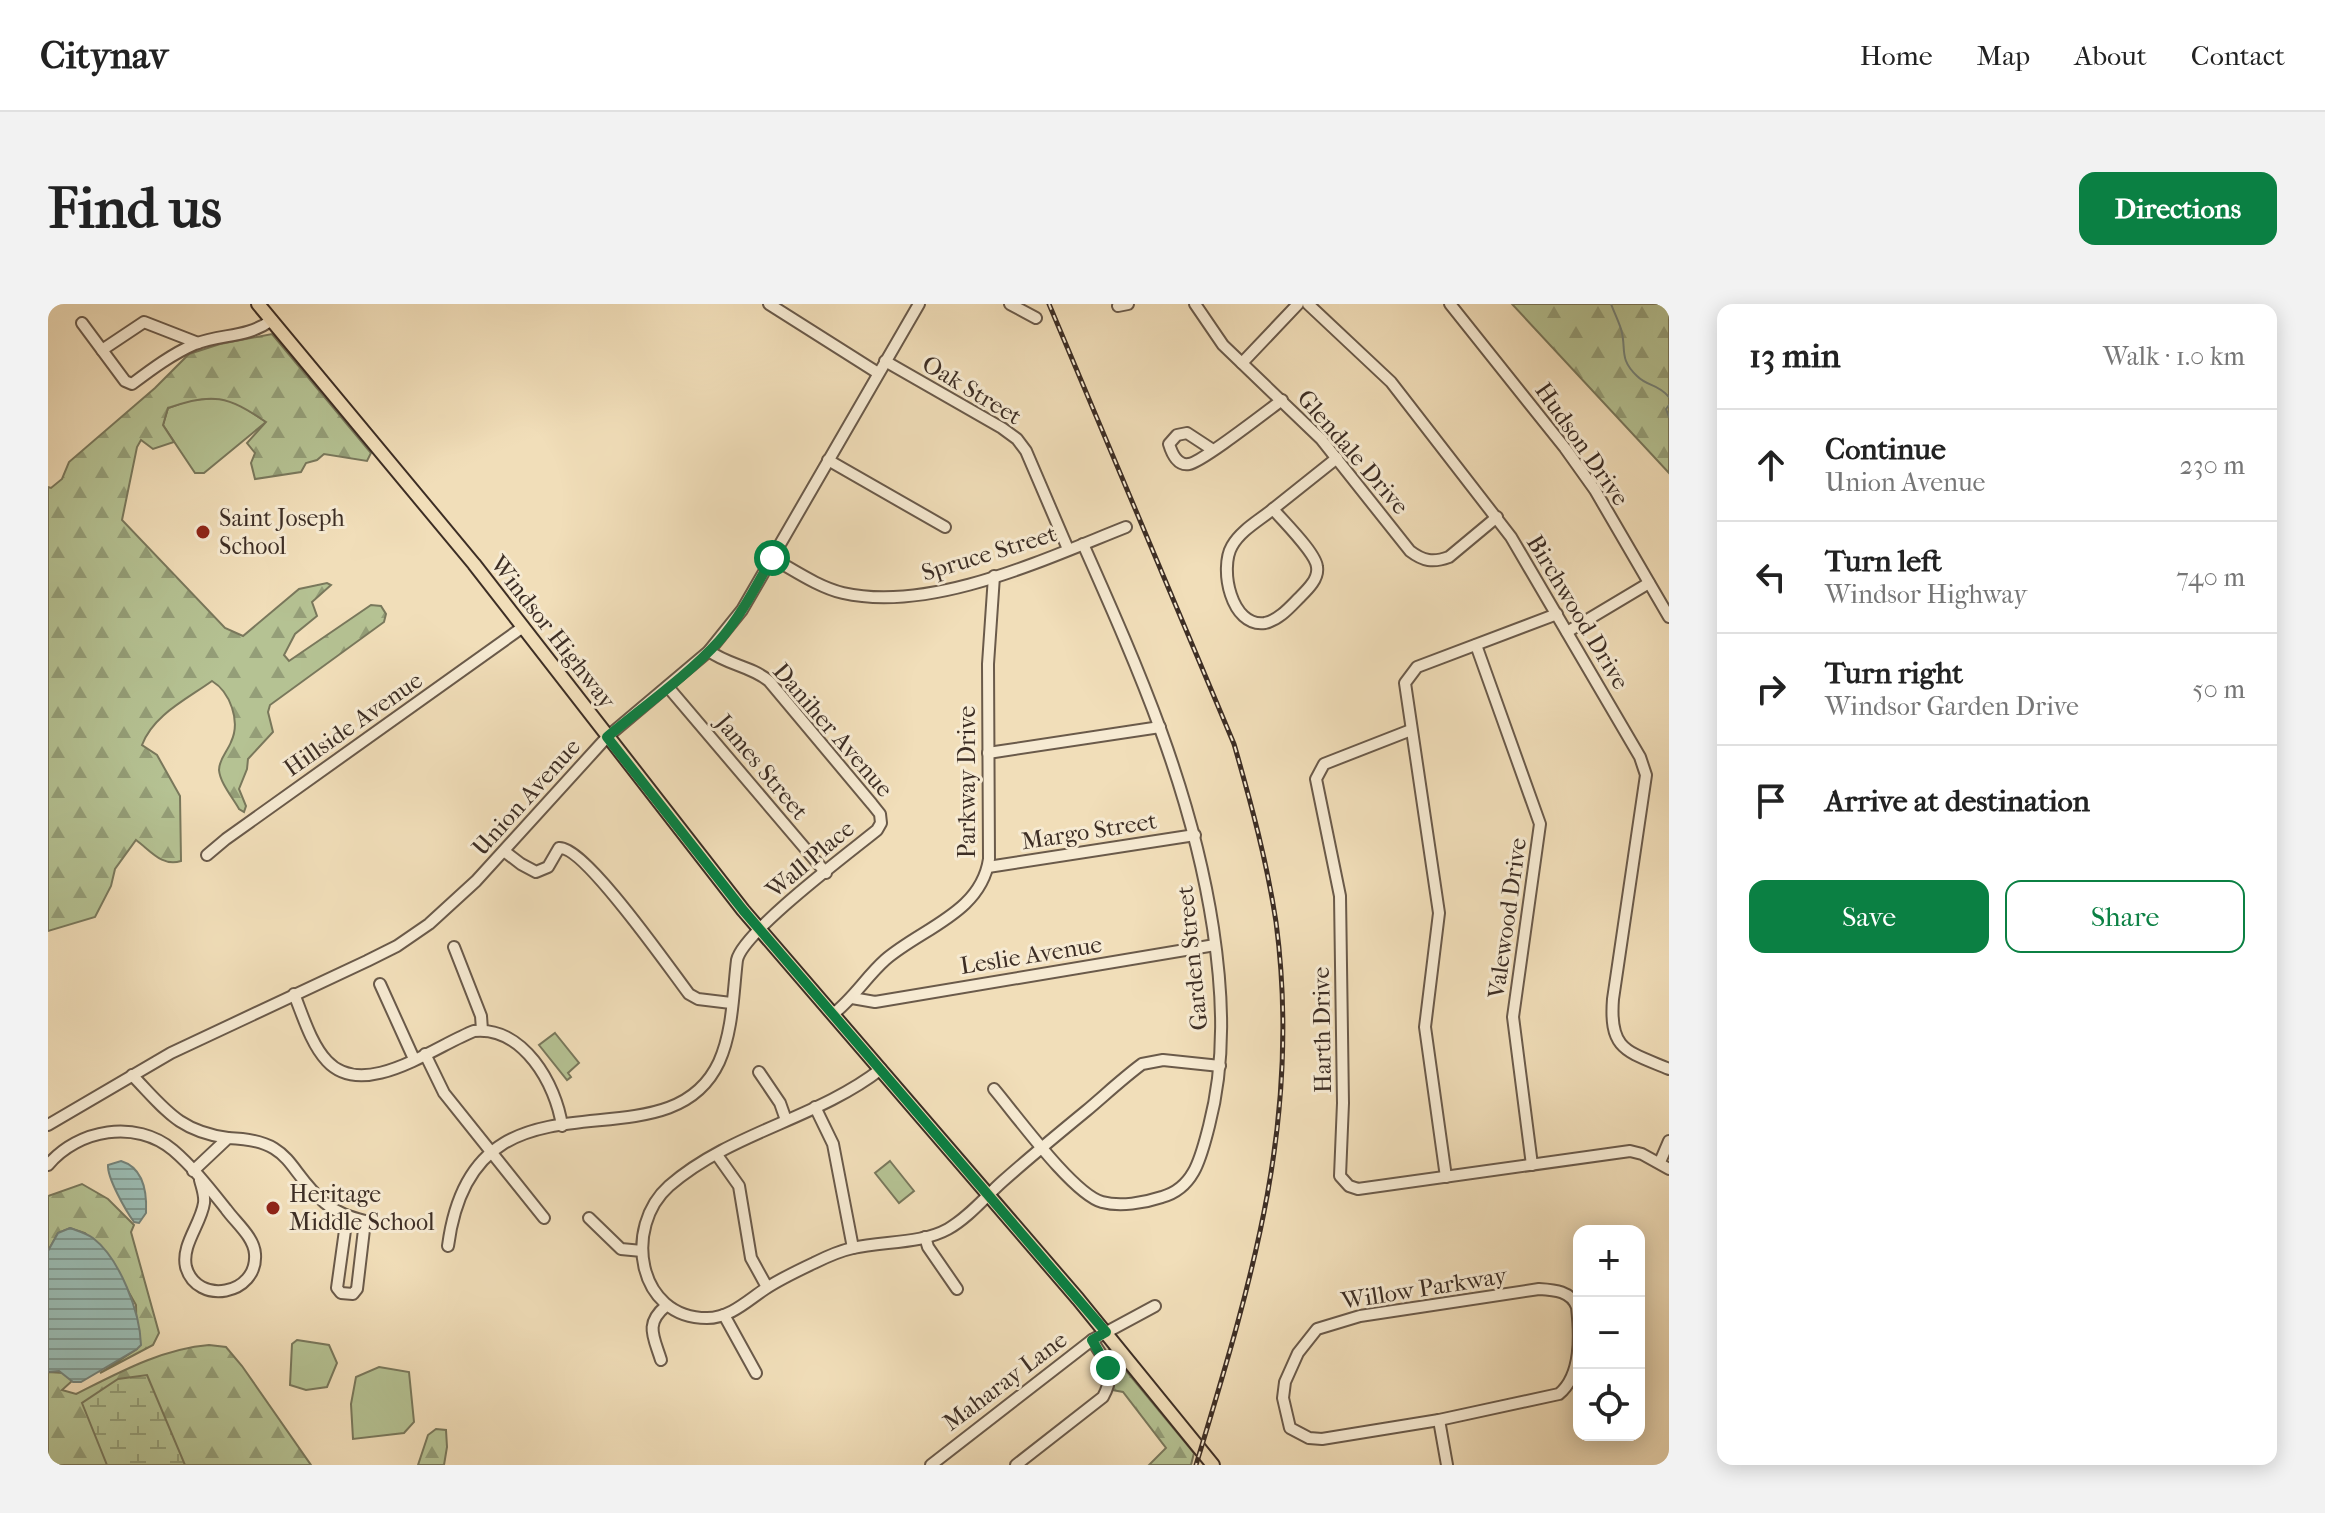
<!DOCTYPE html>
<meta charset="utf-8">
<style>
:root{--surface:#fff;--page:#f2f2f2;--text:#222;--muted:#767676;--line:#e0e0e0;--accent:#0b8043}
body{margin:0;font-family:"IM FELL French Canon",serif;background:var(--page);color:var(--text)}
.controls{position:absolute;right:24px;bottom:24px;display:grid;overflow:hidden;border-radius:16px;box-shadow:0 4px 20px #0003}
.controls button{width:72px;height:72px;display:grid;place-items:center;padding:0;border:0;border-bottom:2px solid var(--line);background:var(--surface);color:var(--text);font:40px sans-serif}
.stop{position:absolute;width:24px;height:24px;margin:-18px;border:6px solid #0b8043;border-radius:50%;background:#fff}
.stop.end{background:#0b8043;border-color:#fff;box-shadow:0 2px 8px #0008}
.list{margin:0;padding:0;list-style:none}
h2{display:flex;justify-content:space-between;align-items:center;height:104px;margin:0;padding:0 32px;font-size:34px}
h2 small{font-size:26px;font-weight:400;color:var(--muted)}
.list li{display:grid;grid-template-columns:52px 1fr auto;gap:24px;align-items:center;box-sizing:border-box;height:112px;padding:0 32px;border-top:2px solid var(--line)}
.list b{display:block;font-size:30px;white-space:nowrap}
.list p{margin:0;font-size:26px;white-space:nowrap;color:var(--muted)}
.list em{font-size:26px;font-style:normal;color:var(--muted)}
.actions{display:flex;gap:16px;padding:24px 32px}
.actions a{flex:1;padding:18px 0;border:2px solid var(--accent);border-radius:16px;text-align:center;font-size:28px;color:var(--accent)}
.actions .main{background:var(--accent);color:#fff}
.icon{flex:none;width:44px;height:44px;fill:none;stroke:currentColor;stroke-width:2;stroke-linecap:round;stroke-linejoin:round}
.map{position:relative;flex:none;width:1621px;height:1161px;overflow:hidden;border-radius:16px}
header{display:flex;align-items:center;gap:48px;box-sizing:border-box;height:112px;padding:0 40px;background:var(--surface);border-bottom:2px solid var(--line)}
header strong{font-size:38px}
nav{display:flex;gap:44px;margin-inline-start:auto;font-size:28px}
.intro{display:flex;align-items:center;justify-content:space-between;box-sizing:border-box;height:192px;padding:0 48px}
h1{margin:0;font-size:56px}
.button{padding:20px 36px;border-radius:16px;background:var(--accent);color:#fff;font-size:28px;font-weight:700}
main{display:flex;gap:48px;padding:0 48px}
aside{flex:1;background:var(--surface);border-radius:16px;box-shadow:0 4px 20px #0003}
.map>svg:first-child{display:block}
.grass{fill:#b5c293;stroke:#79785c;stroke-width:2}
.forest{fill:url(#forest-firs);stroke:#79785c;stroke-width:2}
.wetland{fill:url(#wetland-marsh);stroke:#79785c;stroke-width:2}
.water{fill:url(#water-rules);stroke:#75837a;stroke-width:2}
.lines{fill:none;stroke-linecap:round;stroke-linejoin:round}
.stream{stroke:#75837a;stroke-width:2}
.minor-casing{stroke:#6a5a4a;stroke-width:14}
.major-casing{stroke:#3d2e25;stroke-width:16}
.minor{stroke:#f6ead2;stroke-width:10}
.major{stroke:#f1deb9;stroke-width:12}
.rail-casing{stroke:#3d2e25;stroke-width:5}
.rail{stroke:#f6ead2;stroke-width:2;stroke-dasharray:6;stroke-linecap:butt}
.route{stroke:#0b8043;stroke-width:10}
.poi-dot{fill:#8f2418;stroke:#f6ead2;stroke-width:3}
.labels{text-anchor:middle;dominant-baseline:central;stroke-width:6;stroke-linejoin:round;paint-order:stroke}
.street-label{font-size:24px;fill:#3d2e25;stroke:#f6ead2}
.poi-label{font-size:24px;fill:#3d2e25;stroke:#f6ead2;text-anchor:start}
</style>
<header>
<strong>Citynav</strong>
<nav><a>Home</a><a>Map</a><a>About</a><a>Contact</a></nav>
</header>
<div class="intro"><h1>Find us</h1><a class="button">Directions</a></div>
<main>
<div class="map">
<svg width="1621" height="1161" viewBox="0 0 1621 1161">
<defs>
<pattern id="forest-firs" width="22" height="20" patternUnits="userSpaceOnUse" patternTransform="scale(2)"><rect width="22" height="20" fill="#b5c293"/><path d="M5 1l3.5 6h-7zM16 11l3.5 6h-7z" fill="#949e78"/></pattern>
<pattern id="wetland-marsh" width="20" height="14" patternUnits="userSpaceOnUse" patternTransform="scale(2)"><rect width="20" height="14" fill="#b5c293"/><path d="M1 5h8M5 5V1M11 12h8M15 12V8" fill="none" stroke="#949e78"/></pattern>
<pattern id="water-rules" width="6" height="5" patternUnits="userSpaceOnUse" patternTransform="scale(2)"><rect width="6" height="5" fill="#9bbcb3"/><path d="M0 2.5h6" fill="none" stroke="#809991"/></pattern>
</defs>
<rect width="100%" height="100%" fill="#f1deb9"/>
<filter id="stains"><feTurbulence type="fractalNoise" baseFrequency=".0025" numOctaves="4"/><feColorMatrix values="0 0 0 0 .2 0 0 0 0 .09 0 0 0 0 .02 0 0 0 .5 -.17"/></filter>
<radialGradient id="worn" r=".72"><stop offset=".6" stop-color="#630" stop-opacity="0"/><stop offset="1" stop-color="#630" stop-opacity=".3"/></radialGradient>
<!-- grass -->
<g class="grass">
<path d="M172,94L191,100L218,118L156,169H147L115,121L120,104L143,96Z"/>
<path d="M507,729L531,759L520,769L523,773L519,776L491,741Z"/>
<path d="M842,857L866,887L851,899L827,869Z"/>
<path d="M249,1036L281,1041L289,1059L279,1083L258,1086L242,1081L244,1040Z"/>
<path d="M331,1063L361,1068L366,1118L356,1129L305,1135L303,1100L308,1073Z"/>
</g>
<!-- forest -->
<g class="forest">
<path d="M1464,0H1621V169Z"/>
<path d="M224,30L323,149L319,157L276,150L269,156L258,159L253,168L207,175L203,159L207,149L199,139L218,118C180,92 164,88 120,104L115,121L126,138L105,145L93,136L89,143L74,216L177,324L195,332L251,285L279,279L283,281L264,298L269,312L247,330L236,351L241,357L323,301L333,302L338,310L336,318L222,401L220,408L225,428L200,455L199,465L191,485L198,502L196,508L191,505C185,494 172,479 171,466C171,455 179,448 183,438C193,417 182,388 164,377C139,395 105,411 94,441L109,451L132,492L133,557C114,563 103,547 88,536L67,565L63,582L47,613L0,627V183L3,184L14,175L21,158L107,84L141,50L172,40Z"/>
<path d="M34,880L60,895L86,921L83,928L111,1029L105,1041L52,1069L89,1045L88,1001L61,953L37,929L22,924L10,929L0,947V892Z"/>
<path d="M161,1041L178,1043L194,1062L263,1161H0V1068L16,1069L24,1077L14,1086L28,1090C70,1069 113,1045 161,1041Z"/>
<path d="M1061,1046L1146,1149L1143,1161H1101L1118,1144L1075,1088L1064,1086L1066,1068L1058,1049Z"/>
<path d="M388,1125L398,1126L399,1143L396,1161H370L380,1131Z"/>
</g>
<!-- wetland -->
<path class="wetland" d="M99,1071L137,1161H59L34,1099L70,1075Z"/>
<!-- water -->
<g class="water">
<path d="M73,857C96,864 99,889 98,909L91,919L86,918C78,907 59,874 60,861Z"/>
<path d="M22,924C30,927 38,929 45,934C72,955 92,1008 93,1041L89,1045L33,1078H25L11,1067L0,1068V947L10,929Z"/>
</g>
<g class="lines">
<!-- stream -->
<g class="stream">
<path d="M1563,0C1566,8 1570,16 1573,25C1579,45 1570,54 1589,72C1600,83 1609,79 1621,93"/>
<path d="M1621,101L1618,105L1621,113"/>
</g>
<defs>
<g id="minor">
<path d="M721,0L830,69"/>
<path d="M962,0L988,14"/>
<path d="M1147,0L1175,41L1273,135L1362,247C1375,257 1385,259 1401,253L1449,213"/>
<path d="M1260,0L1343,78L1463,233L1592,453L1598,471L1565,695C1561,746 1578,747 1621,765"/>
<path d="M1402,0L1517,144L1547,186L1621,313"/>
<path d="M1070,2L1080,0"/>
<path d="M34,19L77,77L84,80C104,65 124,50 147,40C175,29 197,35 224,16"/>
<path d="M54,46L96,18L150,39"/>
<path d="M837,57L954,124L969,135L978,147L1020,245"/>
<path d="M1194,59L1250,0"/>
<path d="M1165,146L1139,129L1129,131L1121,140C1124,150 1130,162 1141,160C1154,158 1219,107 1234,96"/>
<path d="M780,156L897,223"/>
<path d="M1225,205C1235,217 1268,249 1269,263C1271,275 1259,286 1251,294C1242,303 1231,316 1217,319C1183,324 1171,264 1184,242C1193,226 1212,216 1225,205Z"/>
<path d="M1225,205L1289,154"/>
<path d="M724,254C746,266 770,283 795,289C883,309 997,255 1078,223"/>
<path d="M1519,328L1601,279"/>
<path d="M1428,341L1492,520L1465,713L1484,861"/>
<path d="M620,383L778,569"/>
<path d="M1363,426L1276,460L1268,475L1292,592L1295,799L1292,872L1301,882L1310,885L1582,847L1594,850L1621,865"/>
<path d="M940,449L1112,423"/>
<path d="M456,547L473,560L488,568L500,563L511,544C536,541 622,665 641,690L650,695L683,699"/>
<path d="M159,551L178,535L475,323"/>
<path d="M940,563L1147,531"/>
<path d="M406,643L433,712L434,726"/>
<path d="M332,680L366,755"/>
<path d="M246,690C255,712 263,740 279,757C316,797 387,742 426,727C475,722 508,780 514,822"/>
<path d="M804,694L827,698L1167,641"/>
<path d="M785,710C805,695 818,673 837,656C874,624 933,609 941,555L940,360L946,272"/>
<path d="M377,750L396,789L496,914"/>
<path d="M833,765C769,815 683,828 621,882C575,923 589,1014 659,1014C682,1014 699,997 717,985C732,975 749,967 766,959C778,953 791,947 805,944C835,937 873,940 900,925C921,913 937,893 955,877C982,853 1010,830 1038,807C1057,791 1075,774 1094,760L1115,756L1172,762"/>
<path d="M711,768L732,799L738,816"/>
<path d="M84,771C117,805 130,827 180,834"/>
<path d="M946,785C968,811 1025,890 1054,898C1072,903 1096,899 1114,893C1147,884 1153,852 1161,822C1178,757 1175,690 1165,624C1144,486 1091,366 1035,240"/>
<path d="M767,803L785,840L805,944"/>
<path d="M0,821L123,749L319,657L349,642L381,620L428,577L559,433L661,347L694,306L871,0"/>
<path d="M669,851L691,882L703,954L719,983"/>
<path d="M1612,858L1621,837"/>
<path d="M0,861C30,825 88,815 125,846C145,863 162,885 178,905C188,919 206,933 207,950C210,991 149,1002 138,963C133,941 153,920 156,899C157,891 154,884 152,876"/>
<path d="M145,867L180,834C246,836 237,865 277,899C289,909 302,913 317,917L309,985L305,990L293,989L289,984L299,912"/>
<path d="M1398,873L1377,723L1391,609L1357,379L1369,363L1509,310"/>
<path d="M541,914L573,945L594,947"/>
<path d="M877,933L880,943L909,985"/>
<path d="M400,942C426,745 618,872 671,758C685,727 685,689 689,656C695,628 802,548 829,526L833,519L832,510L824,500L721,377C703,362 680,361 661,347"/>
<path d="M1491,985C1507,986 1523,987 1529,1003C1532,1031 1534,1071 1511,1090L1391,1116L1274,1135L1261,1134L1242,1124L1235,1094L1237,1078L1250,1049L1269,1025L1312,1012Z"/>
<path d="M676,1011L708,1069"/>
<path d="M613,1056C606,1033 596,1020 618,1002"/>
<path d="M1391,1116L1399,1161"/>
<path d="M883,1161L1044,1036L1107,1002"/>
<path d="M968,1161L1055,1093C1069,1067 1058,1059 1044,1036"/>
</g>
<path id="major" d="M210,0L426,260L695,606L1030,995L1165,1161"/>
</defs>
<!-- minor casing -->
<use href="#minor" class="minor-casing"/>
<!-- major casing -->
<use href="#major" class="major-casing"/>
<!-- minor -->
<use href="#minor" class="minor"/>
<!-- major -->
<use href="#major" class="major"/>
<defs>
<path id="rail" d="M1001,0L1186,440C1203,499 1219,558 1228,618C1254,814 1204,976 1148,1161"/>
</defs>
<!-- rail casing -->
<use href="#rail" class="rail-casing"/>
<!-- rail -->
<use href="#rail" class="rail"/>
</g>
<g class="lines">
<!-- route -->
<path class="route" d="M724,254C708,282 693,312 671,337C638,373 596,402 559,433L695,606L1058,1028L1044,1036L1060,1064"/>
</g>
<!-- markers -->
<g class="poi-dot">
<circle cx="155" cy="228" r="8"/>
<circle cx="225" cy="904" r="8"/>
</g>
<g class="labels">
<!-- street labels -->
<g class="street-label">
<text transform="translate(924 86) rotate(31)">Oak Street</text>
<text transform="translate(1534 140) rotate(55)">Hudson Drive</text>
<text transform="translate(1305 148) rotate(49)">Glendale Drive</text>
<text transform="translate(941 249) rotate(-17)">Spruce Street</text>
<text transform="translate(1530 308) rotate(59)">Birchwood Drive</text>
<text transform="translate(505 328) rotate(52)">Windsor Highway</text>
<text transform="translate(305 420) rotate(-35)">Hillside Avenue</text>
<text transform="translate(785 426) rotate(49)">Daniher Avenue</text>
<text transform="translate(714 463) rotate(50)">James Street</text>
<text transform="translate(919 478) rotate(-90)">Parkway Drive</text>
<text transform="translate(478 493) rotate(-48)">Union Avenue</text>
<text transform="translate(1041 527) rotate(-9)">Margo Street</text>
<text transform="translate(762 555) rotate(-40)">Wall Place</text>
<text transform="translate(1459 614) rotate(-82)">Valewood Drive</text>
<text transform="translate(983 651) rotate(-9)">Leslie Avenue</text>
<text transform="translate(1144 654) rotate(-96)">Garden Street</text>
<text transform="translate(1274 726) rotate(-91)">Harth Drive</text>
<text transform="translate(1376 984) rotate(-9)">Willow Parkway</text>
<text transform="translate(957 1077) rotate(-37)">Maharay Lane</text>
</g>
<!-- poi labels -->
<g class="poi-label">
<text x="171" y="214">Saint Joseph<tspan x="171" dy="28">School</tspan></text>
<text x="241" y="890">Heritage<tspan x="241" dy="28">Middle School</tspan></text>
</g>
</g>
<rect width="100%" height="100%" filter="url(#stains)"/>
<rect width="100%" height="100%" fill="url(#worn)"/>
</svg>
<div class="controls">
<button>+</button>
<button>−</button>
<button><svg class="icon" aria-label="locate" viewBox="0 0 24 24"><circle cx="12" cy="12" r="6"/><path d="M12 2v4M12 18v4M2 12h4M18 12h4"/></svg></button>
</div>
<div class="stop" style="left:724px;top:254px"></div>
<div class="stop end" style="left:1060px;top:1064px"></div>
</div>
<aside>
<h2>13 min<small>Walk · 1.0 km</small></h2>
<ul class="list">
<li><svg class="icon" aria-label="ahead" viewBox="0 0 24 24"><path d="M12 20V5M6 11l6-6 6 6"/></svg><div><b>Continue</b><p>Union Avenue</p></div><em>230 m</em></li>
<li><svg class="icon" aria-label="left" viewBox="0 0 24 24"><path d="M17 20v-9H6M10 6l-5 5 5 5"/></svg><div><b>Turn left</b><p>Windsor Highway</p></div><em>740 m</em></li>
<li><svg class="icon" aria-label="right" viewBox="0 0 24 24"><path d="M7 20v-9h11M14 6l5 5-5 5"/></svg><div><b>Turn right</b><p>Windsor Garden Drive</p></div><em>50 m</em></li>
<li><svg class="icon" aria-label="arrive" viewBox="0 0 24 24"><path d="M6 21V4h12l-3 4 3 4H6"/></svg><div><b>Arrive at destination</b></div></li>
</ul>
<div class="actions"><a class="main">Save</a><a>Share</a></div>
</aside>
</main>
